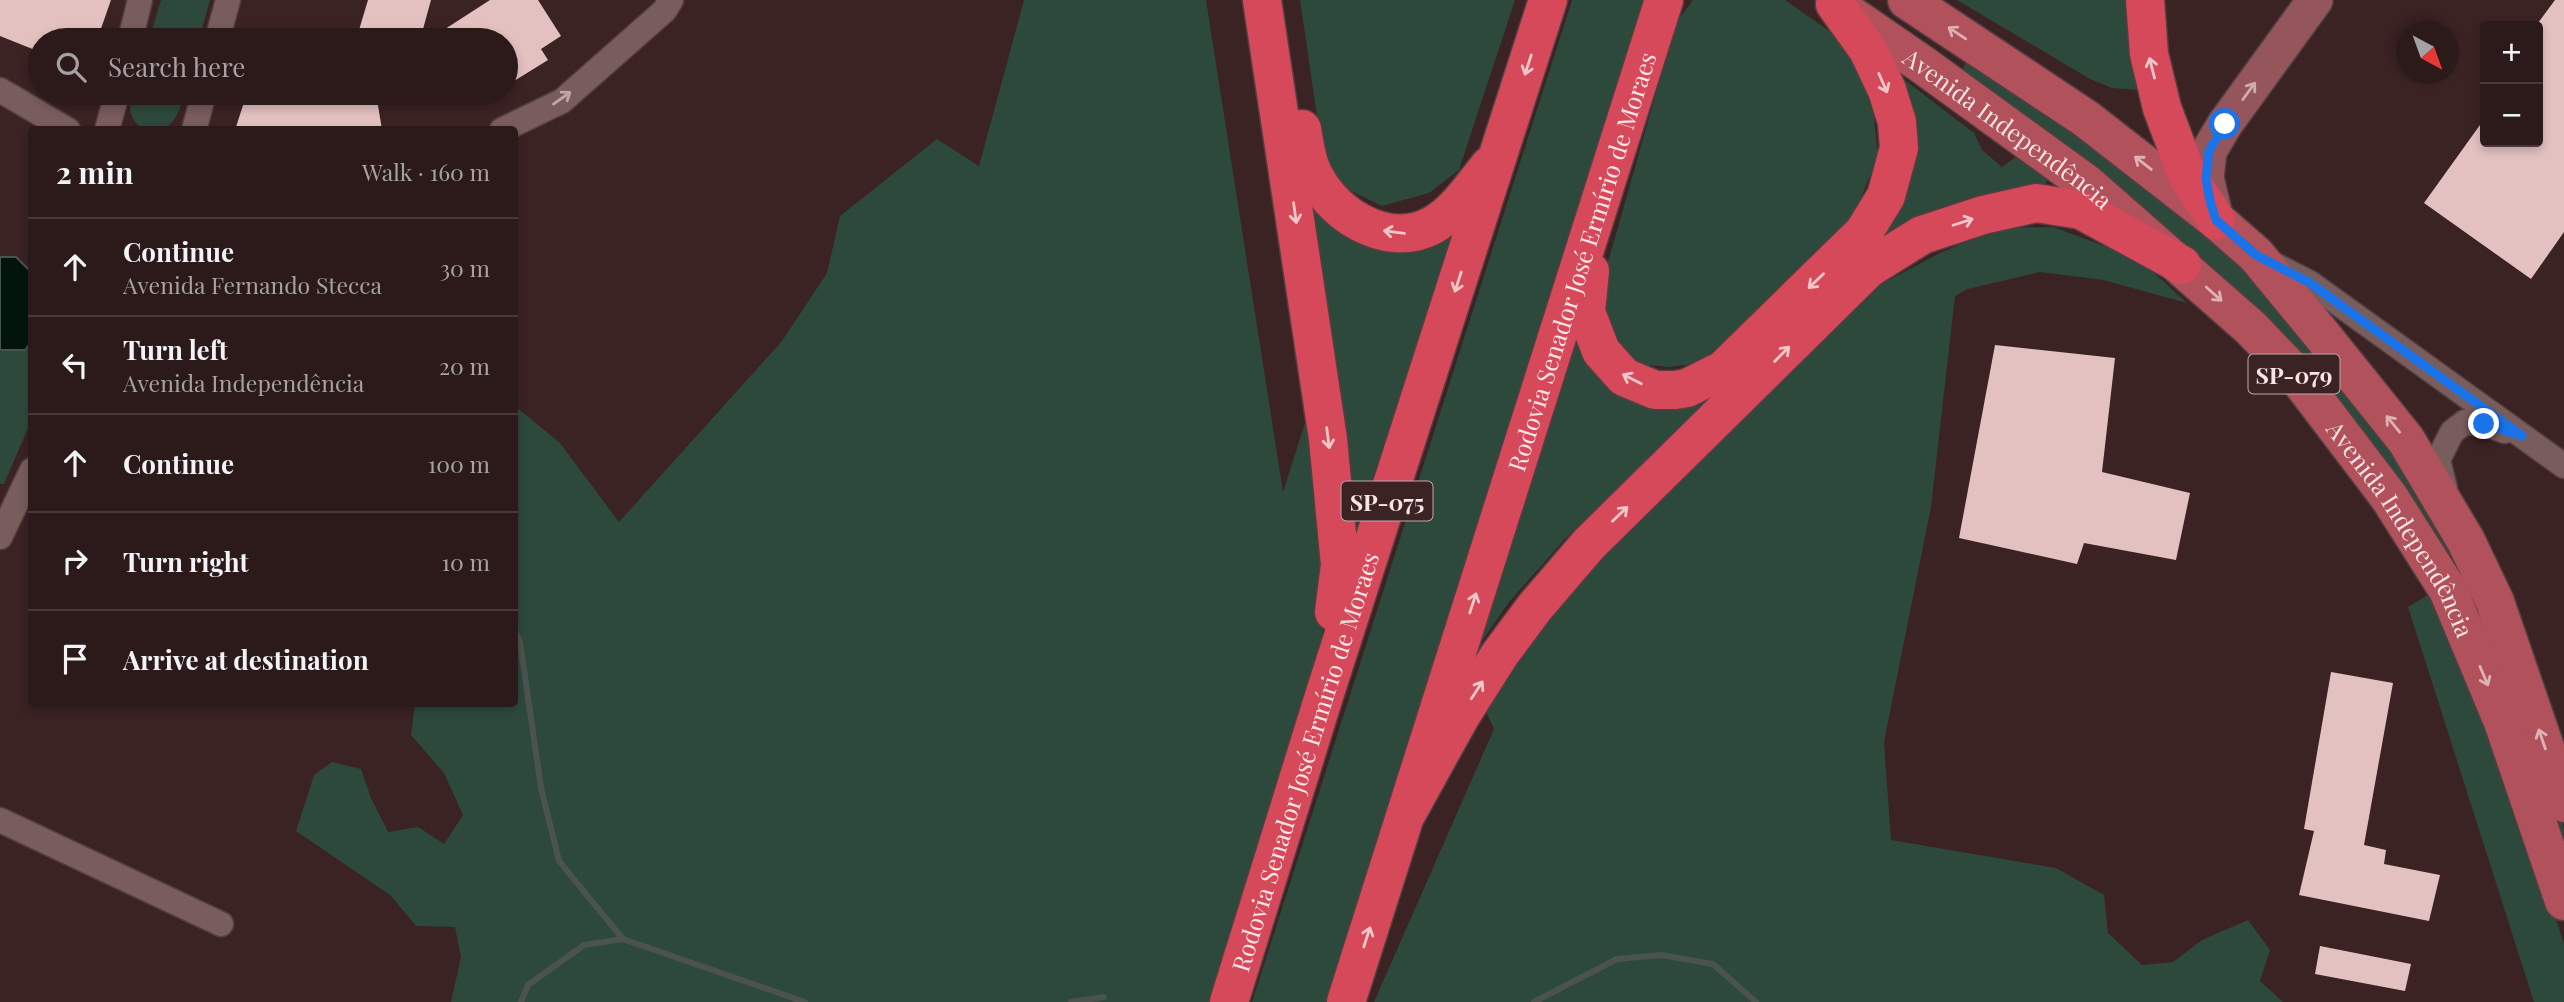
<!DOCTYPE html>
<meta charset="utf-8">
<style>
:root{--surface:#2c1a1a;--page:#382727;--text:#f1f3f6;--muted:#a6a1a2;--line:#483839}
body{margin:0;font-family:"Playfair Display",serif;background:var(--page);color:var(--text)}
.controls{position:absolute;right:21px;top:21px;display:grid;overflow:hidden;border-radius:7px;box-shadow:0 4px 10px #0003}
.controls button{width:63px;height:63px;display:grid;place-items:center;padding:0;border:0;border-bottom:2px solid var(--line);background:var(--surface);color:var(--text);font:35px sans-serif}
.compass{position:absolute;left:2396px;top:21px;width:63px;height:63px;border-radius:50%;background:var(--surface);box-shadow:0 4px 10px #0003;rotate:139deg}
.stop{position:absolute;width:21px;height:21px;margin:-16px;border:5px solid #1a73e8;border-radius:50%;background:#fff}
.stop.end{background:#1a73e8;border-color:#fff;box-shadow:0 2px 7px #0008}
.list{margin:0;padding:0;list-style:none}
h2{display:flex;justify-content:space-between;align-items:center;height:91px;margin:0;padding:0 28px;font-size:30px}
h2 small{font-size:23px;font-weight:400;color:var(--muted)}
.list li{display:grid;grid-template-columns:46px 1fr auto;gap:21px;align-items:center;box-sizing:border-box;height:98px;padding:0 28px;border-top:2px solid var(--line)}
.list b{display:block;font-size:26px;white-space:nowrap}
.list p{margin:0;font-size:23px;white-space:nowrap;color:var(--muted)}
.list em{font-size:23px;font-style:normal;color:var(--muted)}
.icon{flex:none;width:38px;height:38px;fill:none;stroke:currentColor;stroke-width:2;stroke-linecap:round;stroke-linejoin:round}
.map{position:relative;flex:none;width:2564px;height:1002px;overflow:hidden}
.search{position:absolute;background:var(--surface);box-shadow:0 4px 10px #0003;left:28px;top:28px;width:490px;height:77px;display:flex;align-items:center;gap:18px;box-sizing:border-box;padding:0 24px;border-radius:38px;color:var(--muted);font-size:26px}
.panel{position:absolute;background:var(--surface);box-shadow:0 4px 10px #0003;left:28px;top:126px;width:490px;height:581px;border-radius:7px}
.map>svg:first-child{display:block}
.green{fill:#2d493c}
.water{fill:#01150d;stroke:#4b534e;stroke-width:2}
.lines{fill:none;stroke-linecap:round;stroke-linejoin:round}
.stream{stroke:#4b534e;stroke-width:6}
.building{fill:#e3c1c1}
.minor-casing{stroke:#543f40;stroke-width:27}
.secondary-casing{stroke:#543f40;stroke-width:38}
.primary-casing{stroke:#543f40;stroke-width:41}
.motorway-casing{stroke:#543f40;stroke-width:41}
.minor{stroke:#795c5c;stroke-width:24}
.secondary{stroke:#95565b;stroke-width:35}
.primary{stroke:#b0515b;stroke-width:38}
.motorway{stroke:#d5495a;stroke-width:38}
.oneway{stroke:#deb1b5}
.oneway2{stroke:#f0c6c9}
.oneway3{stroke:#d0acae}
.oneway4{stroke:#bea7a7}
.route{stroke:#1a73e8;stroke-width:9}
.labels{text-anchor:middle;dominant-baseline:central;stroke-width:7;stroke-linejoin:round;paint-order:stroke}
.shield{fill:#3b2223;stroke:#bfaaab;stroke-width:2}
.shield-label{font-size:23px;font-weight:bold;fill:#f7e5e5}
.street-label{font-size:24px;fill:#f7e5e5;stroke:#3b2223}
</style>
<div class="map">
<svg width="2564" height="1002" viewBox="0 0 2564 1002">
<rect width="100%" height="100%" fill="#3b2223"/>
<!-- green -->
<g class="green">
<path d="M161,0H210L199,40H149Z"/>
<path d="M1024,0H1206L1283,492L1313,398L1325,586L1322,644L1211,1002H451L461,957L455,927L416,926L390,895L296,831L314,775L332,762L361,769L371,798L388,832L418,827L444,844L463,815L444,773L411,735L415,704H514L515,406L560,443L619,522L782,341L827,273L840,216L937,139L979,166Z"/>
<path d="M1300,0H1515L1459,170L1429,193L1382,206L1341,186L1324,164Z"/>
<path d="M1572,0H1647L1329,1002H1252Z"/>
<path d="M1693,0H1785L1832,33L1860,71L1874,117L1878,156L1848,230L1699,363L1669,367L1639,364L1610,336L1602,307L1608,262L1676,23Z"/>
<path d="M1957,0H2129L2140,90L2112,88L2090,79Z"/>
<path d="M1969,55L2196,221L2270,292L2436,508L2522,707L2564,828V861L2503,687L2257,311L2171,231L2096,172L1960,75Z"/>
<path d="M1889,68L1974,133L1982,150L2002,167L2017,156L2048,175L2045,188C1983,193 1924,205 1873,243Z"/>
<path d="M134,93H184C181,104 179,115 171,123C158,139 132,129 130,109C129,104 132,97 134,93Z"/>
<path d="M1295,153L1335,216L1459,218L1357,525L1352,523Z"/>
<path d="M2053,227L2110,248L2152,271L2187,303L2103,280L2040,272L1968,289L1955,296L1931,507L1884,742L1891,840L2056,868L2104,895L2108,933L2142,965L2173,962L2202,940L2248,920L2270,950L2260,981L2283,1002H1374L1494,729L1482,703L1596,555L1874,288L1940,253L1998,228Z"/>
<path d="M1577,329L1618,383L1740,369L1565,539L1509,602L1475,651Z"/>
<path d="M0,336L32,340L31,421L4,484H0Z"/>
<path d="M2431,593L2438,597L2540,869L2564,944V1002H2534L2408,607Z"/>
</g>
<!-- water -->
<path class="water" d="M0,257H16L31,272V342L25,350H0Z"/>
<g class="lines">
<!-- stream -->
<g class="stream">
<path d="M514,629L520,642L541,788L559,861L623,939L805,1002"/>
<path d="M521,1002L528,985L584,945L623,939"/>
<path d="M1071,1002L1104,997"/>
<path d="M1534,1002L1617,959L1661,955L1713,964L1756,1002"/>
</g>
</g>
<!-- building -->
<g class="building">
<path d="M0,0H111L97,40H40V52L0,36Z"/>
<path d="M368,0H431L420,40H356Z"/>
<path d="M490,0H538L561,36L541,49L548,60L506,86V40H428Z"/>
<path d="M2555,0H2564V232L2531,279L2424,203L2485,118V142H2538V23Z"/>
<path d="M247,93H376L382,130H235Z"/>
<path d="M1995,345L2115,358L2102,472L2190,493L2176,560L2084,543L2077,564L1959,538Z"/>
<path d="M2331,672L2393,683L2364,845L2386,850L2384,864L2440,875L2429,921L2299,895L2314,831L2304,829Z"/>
<path d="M2320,946L2411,964L2405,991L2315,974Z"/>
</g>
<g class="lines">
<defs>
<g id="minor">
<path d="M130,40L140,0"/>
<path d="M217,40L228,0"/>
<path d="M0,90L68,130"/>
<path d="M107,130L117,93"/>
<path d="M194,130L204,93"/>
<path d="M502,130L562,101L664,11L671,0"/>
<path d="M2269,262L2310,283L2564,466"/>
<path d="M2445,488L2438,460L2452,432L2465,422L2484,424L2505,431"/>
<path d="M0,537L32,470"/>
<path d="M0,820L221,924"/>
</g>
<path id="secondary" d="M2215,216L2206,178L2209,151L2225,124L2315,0"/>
<g id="primary">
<path d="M1907,0L2085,118L2216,220L2256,255L2321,334L2406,440L2466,541L2495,602L2564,803"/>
<path id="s1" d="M1839,7L1923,65L2087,184L2251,328L2297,376L2389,497L2448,590L2503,722L2564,901"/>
</g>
<g id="motorway">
<path d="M1262,0L1328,439L1340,565L1334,612"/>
<path d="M2145,0L2149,54L2162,108L2188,177L2216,220"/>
<path d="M1302,129C1304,142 1306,155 1310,166C1327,212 1386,251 1433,225C1456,212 1473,186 1489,166"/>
<path d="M1590,271L1586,312L1601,351L1624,377L1655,390H1675L1687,388L1723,370L1864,232L1886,196L1899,148L1897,122L1887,90L1868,50L1835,4"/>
<path d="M1407,813L1460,717L1500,654L1535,607L1589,544L1869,268L1922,235L1983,215L2036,203L2081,210L2182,265"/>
<path id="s2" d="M1229,1002L1324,696L1548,0"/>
<path id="s3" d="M1346,1002L1664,0"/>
</g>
</defs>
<!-- minor casing -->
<use href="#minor" class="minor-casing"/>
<!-- secondary casing -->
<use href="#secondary" class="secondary-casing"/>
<!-- primary casing -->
<use href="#primary" class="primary-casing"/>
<!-- motorway casing -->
<use href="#motorway" class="motorway-casing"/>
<!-- minor -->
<use href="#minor" class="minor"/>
<!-- secondary -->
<use href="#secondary" class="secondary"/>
<!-- primary -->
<use href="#primary" class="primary"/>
<!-- motorway -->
<use href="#motorway" class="motorway"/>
</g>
<!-- one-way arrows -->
<defs><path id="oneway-shaft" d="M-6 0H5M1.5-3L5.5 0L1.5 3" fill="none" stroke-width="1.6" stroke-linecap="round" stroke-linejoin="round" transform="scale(1.75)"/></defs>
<g class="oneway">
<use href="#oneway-shaft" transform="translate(1957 33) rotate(-146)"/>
<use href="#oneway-shaft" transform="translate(2143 163) rotate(-142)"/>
<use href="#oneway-shaft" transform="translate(2214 294) rotate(42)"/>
<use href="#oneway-shaft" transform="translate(2393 424) rotate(-129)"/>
<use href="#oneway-shaft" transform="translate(2484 676) rotate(67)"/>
<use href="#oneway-shaft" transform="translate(2542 739) rotate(-109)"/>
</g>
<g class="oneway2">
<use href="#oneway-shaft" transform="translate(1528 65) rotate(108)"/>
<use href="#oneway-shaft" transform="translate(2152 68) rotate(-104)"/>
<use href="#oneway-shaft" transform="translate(1883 83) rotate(66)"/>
<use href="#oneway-shaft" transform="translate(1295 213) rotate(82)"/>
<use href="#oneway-shaft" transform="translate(1963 222) rotate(-18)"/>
<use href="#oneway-shaft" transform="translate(1394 232) rotate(-172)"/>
<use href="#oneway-shaft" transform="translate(1816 281) rotate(136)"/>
<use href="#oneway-shaft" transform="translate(1458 282) rotate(108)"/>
<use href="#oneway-shaft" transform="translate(1782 354) rotate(-45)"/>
<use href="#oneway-shaft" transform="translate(1632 379) rotate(-153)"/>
<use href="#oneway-shaft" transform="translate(1328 438) rotate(83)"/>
<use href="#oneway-shaft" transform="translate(1620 514) rotate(-44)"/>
<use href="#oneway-shaft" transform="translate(1473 603) rotate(-72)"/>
<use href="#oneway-shaft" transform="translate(1477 690) rotate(-57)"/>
<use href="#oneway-shaft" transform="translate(1367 937) rotate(-72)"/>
</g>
<use class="oneway3" href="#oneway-shaft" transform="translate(2249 91) rotate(-54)"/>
<use class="oneway4" href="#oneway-shaft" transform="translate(562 98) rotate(-35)"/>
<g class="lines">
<!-- route -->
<path class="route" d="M2225,124L2209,151L2206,178L2210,201L2216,220L2256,255L2310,283L2522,436L2484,424"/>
</g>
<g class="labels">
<!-- shield labels -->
<g class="shield">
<rect x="2248.5" y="354.5" width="91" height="39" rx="5"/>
<rect x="1341.5" y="481.5" width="91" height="39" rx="5"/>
</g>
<g class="shield-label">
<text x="2294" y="374">SP-079</text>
<text x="1387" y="501">SP-075</text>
</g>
<!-- street labels -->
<g class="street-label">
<text stroke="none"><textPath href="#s1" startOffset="208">Avenida Independência</textPath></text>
<text stroke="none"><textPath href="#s3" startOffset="777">Rodovia Senador José Ermírio de Moraes</textPath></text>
<text stroke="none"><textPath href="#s1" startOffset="775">Avenida Independência</textPath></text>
<text stroke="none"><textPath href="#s2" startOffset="252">Rodovia Senador José Ermírio de Moraes</textPath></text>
</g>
</g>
</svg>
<div class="controls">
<button>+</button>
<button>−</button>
</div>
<svg class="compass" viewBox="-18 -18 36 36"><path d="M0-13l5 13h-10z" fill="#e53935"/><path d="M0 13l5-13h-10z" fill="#a6a1a2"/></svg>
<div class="stop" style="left:2225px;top:124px"></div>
<div class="stop end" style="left:2484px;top:424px"></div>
<div class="search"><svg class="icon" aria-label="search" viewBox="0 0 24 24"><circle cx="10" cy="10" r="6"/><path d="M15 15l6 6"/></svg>Search here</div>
<section class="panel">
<h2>2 min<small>Walk · 160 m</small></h2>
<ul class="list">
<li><svg class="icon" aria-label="ahead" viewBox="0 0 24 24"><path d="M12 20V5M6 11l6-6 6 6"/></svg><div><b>Continue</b><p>Avenida Fernando Stecca</p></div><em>30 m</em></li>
<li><svg class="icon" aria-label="left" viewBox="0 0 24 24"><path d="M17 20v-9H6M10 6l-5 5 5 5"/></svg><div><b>Turn left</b><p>Avenida Independência</p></div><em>20 m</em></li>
<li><svg class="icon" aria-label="ahead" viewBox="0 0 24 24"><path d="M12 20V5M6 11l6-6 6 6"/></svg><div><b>Continue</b></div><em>100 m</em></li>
<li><svg class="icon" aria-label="right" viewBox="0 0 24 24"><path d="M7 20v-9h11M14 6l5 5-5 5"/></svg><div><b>Turn right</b></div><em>10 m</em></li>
<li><svg class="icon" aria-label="arrive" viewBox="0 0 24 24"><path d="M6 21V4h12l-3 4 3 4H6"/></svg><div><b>Arrive at destination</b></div></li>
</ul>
</section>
</div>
